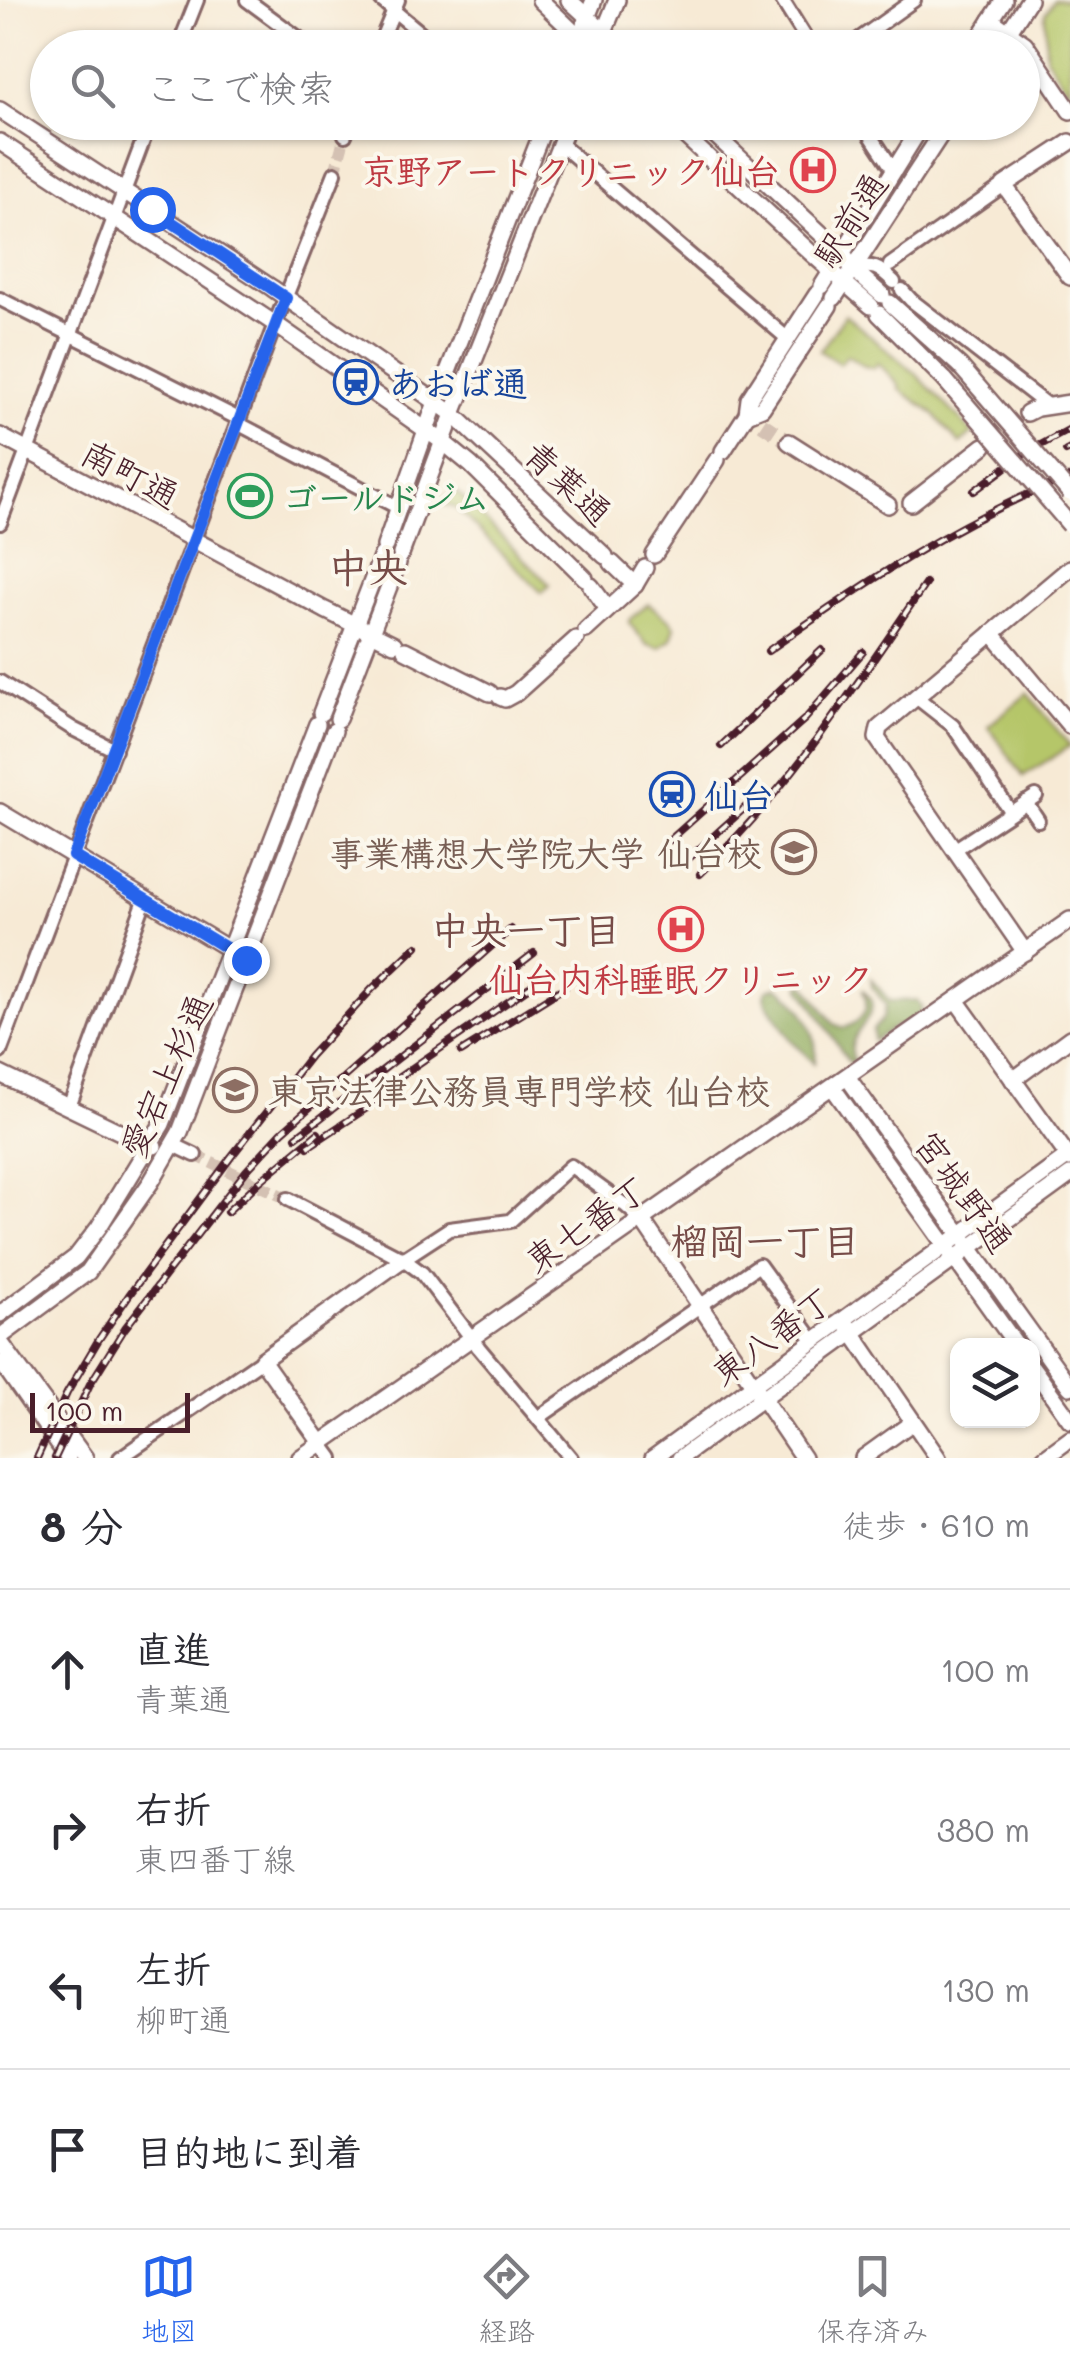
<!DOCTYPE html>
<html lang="ja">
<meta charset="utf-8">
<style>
:root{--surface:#fff;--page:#f7f7f7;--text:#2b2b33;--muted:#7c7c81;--line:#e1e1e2;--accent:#2563eb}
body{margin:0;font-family:Mali,"Klee One",sans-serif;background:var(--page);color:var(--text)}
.controls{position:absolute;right:30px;bottom:30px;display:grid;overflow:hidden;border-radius:20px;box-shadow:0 2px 8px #0004}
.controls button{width:90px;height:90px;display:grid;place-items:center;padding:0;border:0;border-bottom:2px solid var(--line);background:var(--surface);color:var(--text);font:50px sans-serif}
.scale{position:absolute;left:30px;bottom:25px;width:160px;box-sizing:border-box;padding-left:10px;border:5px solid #4a1f2b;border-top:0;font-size:28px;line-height:35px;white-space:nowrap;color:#4a1f2b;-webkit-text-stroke:8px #fbf7ec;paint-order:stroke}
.stop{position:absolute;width:30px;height:30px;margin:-22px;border:8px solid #2563eb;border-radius:50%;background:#fff}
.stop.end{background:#2563eb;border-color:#fff;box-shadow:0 2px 10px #0008}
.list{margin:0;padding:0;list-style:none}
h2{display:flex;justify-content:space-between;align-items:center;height:130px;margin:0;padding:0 40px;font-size:42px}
h2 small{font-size:32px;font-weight:400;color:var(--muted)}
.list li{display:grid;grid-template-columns:65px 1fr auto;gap:30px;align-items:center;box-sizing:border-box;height:160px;padding:0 40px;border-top:2px solid var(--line)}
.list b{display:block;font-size:38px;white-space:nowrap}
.list p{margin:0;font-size:32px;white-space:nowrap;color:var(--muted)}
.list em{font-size:32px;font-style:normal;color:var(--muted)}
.icon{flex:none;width:55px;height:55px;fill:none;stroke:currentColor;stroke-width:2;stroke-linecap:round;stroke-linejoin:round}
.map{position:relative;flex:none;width:1070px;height:1458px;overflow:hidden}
.search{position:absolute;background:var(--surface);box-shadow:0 2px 8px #0004;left:30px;right:30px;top:30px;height:110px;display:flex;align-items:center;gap:25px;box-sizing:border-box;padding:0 35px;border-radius:55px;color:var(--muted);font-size:38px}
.sheet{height:770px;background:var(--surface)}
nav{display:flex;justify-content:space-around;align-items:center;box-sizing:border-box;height:140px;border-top:2px solid var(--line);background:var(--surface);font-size:28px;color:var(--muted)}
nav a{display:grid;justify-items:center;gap:5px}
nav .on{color:var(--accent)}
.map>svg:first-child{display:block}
.green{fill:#b5c669;stroke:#80724a;stroke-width:2.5}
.forest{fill:#90ab5d;stroke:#6d6544;stroke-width:2.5}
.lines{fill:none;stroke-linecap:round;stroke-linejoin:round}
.minor-tunnel{stroke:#d4c1b3;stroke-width:12;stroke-dasharray:12 6;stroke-linecap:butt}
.tertiary-tunnel{stroke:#d4c1b3;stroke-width:15;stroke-dasharray:15 8;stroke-linecap:butt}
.minor-casing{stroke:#876666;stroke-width:18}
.tertiary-casing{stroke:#876666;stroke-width:20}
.minor{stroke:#fff;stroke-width:12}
.tertiary{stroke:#fff;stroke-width:15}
.rail-casing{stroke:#4a1f2b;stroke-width:8}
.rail{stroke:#fbf7ec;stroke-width:4;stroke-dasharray:11;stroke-linecap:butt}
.tertiary-bridge-casing{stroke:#876666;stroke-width:20;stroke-linecap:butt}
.tertiary-bridge{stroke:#fff;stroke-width:15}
.route{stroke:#2563eb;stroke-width:12}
.labels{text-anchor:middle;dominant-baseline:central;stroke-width:8;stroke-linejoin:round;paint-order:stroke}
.health-label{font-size:35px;font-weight:bold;fill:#be3a42;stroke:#fbf7ec;text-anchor:end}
.street-label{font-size:35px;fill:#4a1f2b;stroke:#fbf7ec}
.transit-label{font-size:35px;font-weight:bold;fill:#164399;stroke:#fbf7ec;text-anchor:start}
.leisure-label{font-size:35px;font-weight:bold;fill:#27864d;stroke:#fbf7ec;text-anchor:start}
.education-label{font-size:35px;font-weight:bold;fill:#785e54;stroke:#fbf7ec;text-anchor:end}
.neighbourhood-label{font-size:38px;font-weight:bold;fill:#764b47;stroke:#fbf7ec}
.quarter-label{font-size:40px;font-weight:bold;fill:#764b47;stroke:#fbf7ec}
</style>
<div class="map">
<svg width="1070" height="1458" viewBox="0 0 1070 1458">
<rect width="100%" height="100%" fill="#fbf7ec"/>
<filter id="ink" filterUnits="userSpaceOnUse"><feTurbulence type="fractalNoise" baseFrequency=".01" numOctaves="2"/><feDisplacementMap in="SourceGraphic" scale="20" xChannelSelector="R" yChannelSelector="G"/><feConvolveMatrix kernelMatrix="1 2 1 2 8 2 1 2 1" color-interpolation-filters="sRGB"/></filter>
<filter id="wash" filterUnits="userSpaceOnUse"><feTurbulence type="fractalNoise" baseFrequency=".0048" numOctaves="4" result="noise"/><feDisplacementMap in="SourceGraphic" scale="40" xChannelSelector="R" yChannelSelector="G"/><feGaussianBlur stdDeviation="2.25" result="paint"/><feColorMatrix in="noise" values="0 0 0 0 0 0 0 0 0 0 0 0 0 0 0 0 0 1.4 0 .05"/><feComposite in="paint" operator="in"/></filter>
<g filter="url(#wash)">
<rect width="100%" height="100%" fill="#f7ead5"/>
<!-- green -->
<g class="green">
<path d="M1054,0H1070V94L1046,57L1045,13Z"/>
<path d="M845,315L915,373L973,433L960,444L933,413L899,389V385L878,363L874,368L864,366L847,355L840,364L820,351Z"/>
<path d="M457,492L550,585L542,593L456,508L442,504L445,497Z"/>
<path d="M648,604L670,620L675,627L671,639L660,648L647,645L629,623V620Z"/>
<path d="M1028,693L1070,746L1023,776L988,726Z"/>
</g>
<!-- forest -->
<g class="forest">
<path d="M871,979L890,1001L917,1000L922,1007L920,1013L901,1028L896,1026L874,1041L873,1030L883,1018L886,1005L872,987Z"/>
<path d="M802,984L806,985L834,1024L844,1028C863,1021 872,1008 862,989C894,1015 838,1030 855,1063L849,1062C832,1038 818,1011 800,987Z"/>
<path d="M776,987C800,997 822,1039 814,1063L791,1040L767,1003L765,996L767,990Z"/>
</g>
</g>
<g filter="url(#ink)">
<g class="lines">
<!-- minor-tunnel -->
<g class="minor-tunnel">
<path d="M335,173L345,135"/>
<path d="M195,1155L288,1199"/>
</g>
<!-- tertiary-tunnel -->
<path class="tertiary-tunnel" d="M762,424L789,442"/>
<defs>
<g id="minor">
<path d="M247,0L312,48"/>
<path d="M381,0L439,48"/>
<path d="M782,0L812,48"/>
<path d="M178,48L197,0"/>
<path d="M378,48L398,0"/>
<path d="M847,48L914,0"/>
<path d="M862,122L893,169"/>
<path d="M345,135L349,122"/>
<path d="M716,137L738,122"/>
<path d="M560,144L788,339"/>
<path d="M890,265L1004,185"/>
<path d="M852,268C874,265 878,266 894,282"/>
<path d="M902,290L911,300L1048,406"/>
<path d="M0,299L235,417L243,426L399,508"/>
<path d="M0,523L150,122"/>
<path d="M0,682L73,729L115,750"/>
<path d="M916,697L953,726L1010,811"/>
<path d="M1026,802L1038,820"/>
<path d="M954,850L1036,796"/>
<path d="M0,1052L275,324L335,173"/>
<path d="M69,1107L145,900"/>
<path d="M172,1144L195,1155"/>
<path d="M288,1199L403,1259L422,1273L479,1348L571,1458"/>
<path d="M403,1259L449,1229L510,1221L571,1166L626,1206L642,1220"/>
<path d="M538,1418L759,1265L814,1341"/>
<path d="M321,1443L332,1458"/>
<path d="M120,1458L262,1360"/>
</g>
<g id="tertiary">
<path d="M540,0L590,48"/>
<path d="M569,0L621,48"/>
<path d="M991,20L1025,44L1070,111"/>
<path d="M584,25L594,0"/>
<path d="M601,39L617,0"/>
<path d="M973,48L1004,0"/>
<path d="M998,48L1029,0"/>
<path d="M0,110L272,288L436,402L453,414L605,556"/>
<path d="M670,122L811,253L871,306"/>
<path d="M701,122L843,254L852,268L882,295"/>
<path d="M0,142L275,324L443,442L471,465L585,578"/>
<path d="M1070,142L1004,185L1070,277"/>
<path d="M822,286L924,122"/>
<path d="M834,298L949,122"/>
<path d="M890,303L960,366"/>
<path d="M879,314L945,380"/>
<path d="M1027,413L1037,408L1070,403"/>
<path d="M747,414L762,408L829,306"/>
<path d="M0,436L325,610L394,644"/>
<path d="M789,442L888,505"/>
<path d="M723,451L747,414L749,399L817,294"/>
<path d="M911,503L984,446"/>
<path d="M385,546L436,402L546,122"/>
<path d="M401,554L453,414L569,122"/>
<path d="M654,555L717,460"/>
<path d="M612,563L635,585"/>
<path d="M591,586L608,609"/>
<path d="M586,630L635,585L645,568"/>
<path d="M992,633L1070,726"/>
<path d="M405,650L490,693"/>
<path d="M500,697L505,699L516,693L576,639"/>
<path d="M321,713L382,555"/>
<path d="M338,719L398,563"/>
<path d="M0,812L237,954"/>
<path d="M1025,952L877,738L879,728L1070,568"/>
<path d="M956,1000L1070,1159"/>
<path d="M0,1074L149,1146H154"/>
<path d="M848,1078L1070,1387"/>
<path d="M1013,1080L1070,1038"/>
<path d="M833,1088L1017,1346"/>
<path d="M642,1220L803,1458"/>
<path d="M0,1314L76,1257L99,1227L162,1124L317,724"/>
<path d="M847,1325L938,1458"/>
<path d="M0,1337L88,1272L151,1182L180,1132L334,731"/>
<path d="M0,1342L85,1458"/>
<path d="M2,1363L68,1458"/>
<path d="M1032,1367L1070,1420"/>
<path d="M321,1443L262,1360L403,1259"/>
<path d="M300,1458L1070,920"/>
<path d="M653,1458L1070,1155"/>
<path d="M680,1458L1070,1175"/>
<path d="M863,1458L913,1422"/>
<path d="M1044,1458L1070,1439"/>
</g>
</defs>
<!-- minor casing -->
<use href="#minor" class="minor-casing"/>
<!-- tertiary casing -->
<use href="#tertiary" class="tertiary-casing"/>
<!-- minor -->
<use href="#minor" class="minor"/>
<!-- tertiary -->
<use href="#tertiary" class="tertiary"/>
<defs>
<g id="rail">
<path d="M1066,451L1070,449"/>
<path d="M974,491L1024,454L1070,429"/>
<path d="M768,651C863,584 961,518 1070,477"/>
<path d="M721,746L822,650"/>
<path d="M670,840L806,718L863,652"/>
<path d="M687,860L759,795"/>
<path d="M700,874C790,789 856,684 926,583"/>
<path d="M461,1052L565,987"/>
<path d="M363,1102L551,972"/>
<path d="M296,1137L534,953"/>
<path d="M308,1147L379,1100"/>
<path d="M227,1212L259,1182L318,1133"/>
<path d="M37,1458L67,1393L99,1339L129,1295L231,1157L310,1056L372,989L417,946"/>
<path d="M55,1458L90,1384L125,1328L246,1171L282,1132L511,929"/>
</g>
</defs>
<!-- rail casing -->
<use href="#rail" class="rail-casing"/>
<!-- rail -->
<use href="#rail" class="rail"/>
<defs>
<g id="tertiary-bridge">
<path d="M960,366L1070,493"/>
<path d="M945,380L1070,525"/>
</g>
</defs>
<!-- tertiary-bridge casing -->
<use href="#tertiary-bridge" class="tertiary-bridge-casing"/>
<!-- tertiary-bridge -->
<use href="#tertiary-bridge" class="tertiary-bridge"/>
</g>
</g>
<g class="lines" filter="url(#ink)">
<!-- route -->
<path class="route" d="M152,209L286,298L73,856L246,960"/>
</g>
<!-- icons -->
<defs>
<symbol id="hospital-ring" viewBox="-11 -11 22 22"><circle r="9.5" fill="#fbf7ec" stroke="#e0444e" stroke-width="1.5"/><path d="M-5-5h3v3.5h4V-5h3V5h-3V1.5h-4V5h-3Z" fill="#e0444e"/></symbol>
<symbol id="station-ring" viewBox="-11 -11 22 22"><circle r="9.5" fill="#fbf7ec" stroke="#1a4fb4" stroke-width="1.5"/><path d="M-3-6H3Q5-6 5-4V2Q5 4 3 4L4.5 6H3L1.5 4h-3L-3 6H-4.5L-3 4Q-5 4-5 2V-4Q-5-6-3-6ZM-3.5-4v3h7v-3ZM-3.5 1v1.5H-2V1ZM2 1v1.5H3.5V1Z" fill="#1a4fb4"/></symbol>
<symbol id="stadium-ring" viewBox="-11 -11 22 22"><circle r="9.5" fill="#fbf7ec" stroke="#2e9e5b" stroke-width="1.5"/><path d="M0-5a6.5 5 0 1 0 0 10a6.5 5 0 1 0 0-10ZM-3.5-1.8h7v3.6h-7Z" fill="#2e9e5b"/></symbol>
<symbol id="university-ring" viewBox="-11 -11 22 22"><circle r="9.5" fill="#fbf7ec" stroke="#8d6e63" stroke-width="1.5"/><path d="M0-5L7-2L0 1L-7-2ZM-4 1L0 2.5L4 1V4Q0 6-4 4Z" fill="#8d6e63"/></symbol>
</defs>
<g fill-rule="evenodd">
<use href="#hospital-ring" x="788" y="145" width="50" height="50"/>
<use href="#station-ring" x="331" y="357" width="50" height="50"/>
<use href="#stadium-ring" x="225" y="471" width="50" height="50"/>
<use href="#station-ring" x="647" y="769" width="50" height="50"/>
<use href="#university-ring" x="769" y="827" width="50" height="50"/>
<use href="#hospital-ring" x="656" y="904" width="50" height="50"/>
<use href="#university-ring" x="210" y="1065" width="50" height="50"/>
</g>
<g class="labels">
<!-- health labels -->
<g class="health-label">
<text x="780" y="170">京野アートクリニック仙台</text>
<text x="681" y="978" text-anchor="middle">仙台内科睡眠クリニック</text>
</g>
<!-- street labels -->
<g class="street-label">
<text transform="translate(849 219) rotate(-57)">駅前通</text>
<text transform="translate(131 473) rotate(28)">南町通</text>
<text transform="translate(569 482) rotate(43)">青葉通</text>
<text transform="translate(165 1075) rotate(-66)">愛宕上杉通</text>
<text transform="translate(965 1191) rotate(54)">宮城野通</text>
<text transform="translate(585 1223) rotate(-35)">東七番丁</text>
<text transform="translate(771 1335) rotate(-36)">東八番丁</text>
</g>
<!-- transit labels -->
<g class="transit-label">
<text x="388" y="382">あおば通</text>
<text x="704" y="794">仙台</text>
</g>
<!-- leisure labels -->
<g class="leisure-label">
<text x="282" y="496">ゴールドジム</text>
</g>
<!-- education labels -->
<g class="education-label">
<text x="762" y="852">事業構想大学院大学 仙台校</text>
<text x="268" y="1090" text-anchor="start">東京法律公務員専門学校 仙台校</text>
</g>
<!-- neighbourhood labels -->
<g class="neighbourhood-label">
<text x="526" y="929">中央一丁目</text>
<text x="765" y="1240">榴岡一丁目</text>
</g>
<!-- quarter labels -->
<g class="quarter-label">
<text x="368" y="566">中央</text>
</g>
</g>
</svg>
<div class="controls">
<button><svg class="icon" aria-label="layers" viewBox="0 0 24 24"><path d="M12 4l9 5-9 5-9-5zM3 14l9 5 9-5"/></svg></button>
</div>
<div class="scale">100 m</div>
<div class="stop" style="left:152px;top:209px"></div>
<div class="stop end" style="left:246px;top:960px"></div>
<div class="search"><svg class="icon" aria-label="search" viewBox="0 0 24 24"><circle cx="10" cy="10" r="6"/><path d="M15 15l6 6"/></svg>ここで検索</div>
</div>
<section class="sheet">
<h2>8 分<small>徒歩 · 610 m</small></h2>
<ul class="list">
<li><svg class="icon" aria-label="ahead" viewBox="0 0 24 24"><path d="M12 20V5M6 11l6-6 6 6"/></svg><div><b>直進</b><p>青葉通</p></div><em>100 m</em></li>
<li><svg class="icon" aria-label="right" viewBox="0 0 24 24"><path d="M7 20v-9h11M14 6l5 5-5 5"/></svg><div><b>右折</b><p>東四番丁線</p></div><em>380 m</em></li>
<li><svg class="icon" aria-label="left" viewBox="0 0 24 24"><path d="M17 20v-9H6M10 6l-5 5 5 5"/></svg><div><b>左折</b><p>柳町通</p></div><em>130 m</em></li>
<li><svg class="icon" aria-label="arrive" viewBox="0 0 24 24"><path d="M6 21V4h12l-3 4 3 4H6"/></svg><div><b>目的地に到着</b></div></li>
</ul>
</section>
<nav>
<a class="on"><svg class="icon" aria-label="map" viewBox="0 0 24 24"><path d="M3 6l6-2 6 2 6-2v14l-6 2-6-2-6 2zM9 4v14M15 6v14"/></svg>地図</a>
<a><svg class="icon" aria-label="directions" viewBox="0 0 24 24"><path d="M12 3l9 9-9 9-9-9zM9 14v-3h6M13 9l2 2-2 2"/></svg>経路</a>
<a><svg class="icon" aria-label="saved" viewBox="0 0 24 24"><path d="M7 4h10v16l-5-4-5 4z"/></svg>保存済み</a>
</nav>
